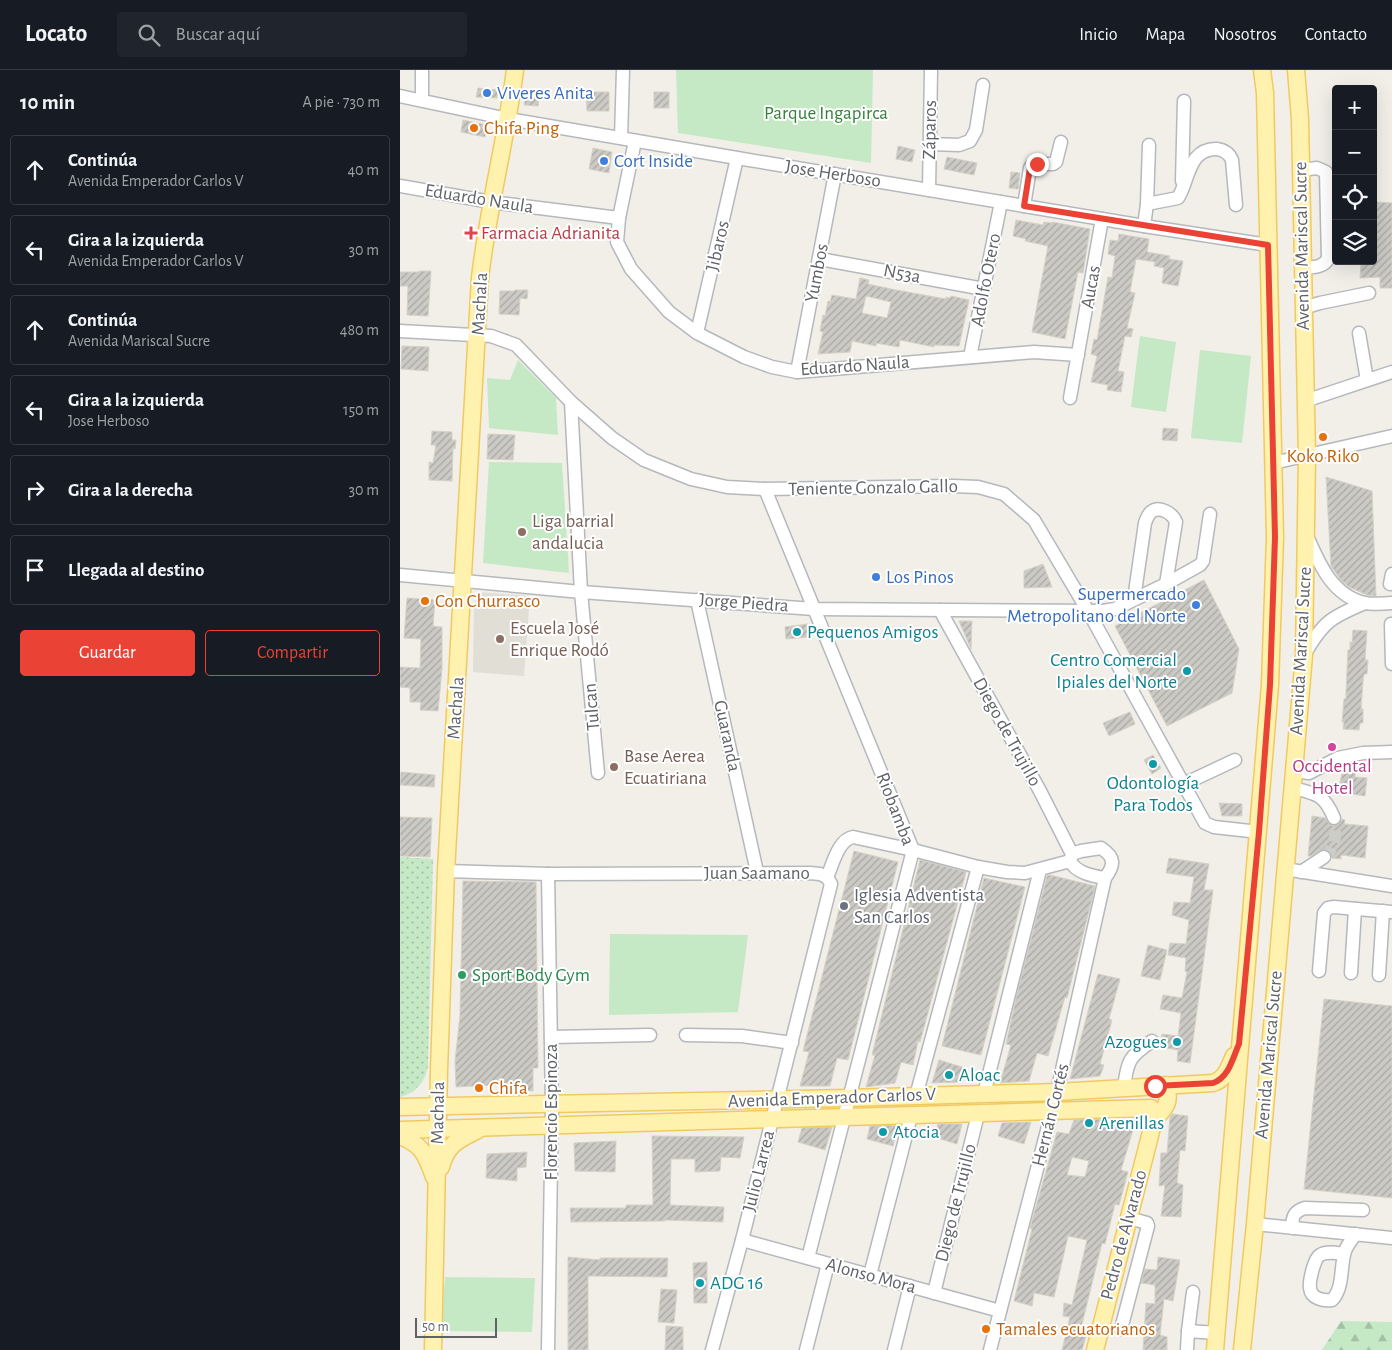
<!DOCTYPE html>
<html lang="es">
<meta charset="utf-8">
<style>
:root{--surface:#171b24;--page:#20242c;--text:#f1f3f6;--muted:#9ea1a6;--line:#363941;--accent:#ea4335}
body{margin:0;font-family:"Alegreya Sans",sans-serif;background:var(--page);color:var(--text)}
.controls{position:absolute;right:15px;top:15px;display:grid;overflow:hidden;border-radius:5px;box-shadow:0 5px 20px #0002}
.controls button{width:45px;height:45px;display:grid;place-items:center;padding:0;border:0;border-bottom:1px solid var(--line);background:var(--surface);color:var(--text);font:25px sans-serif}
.scale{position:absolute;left:15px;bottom:12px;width:82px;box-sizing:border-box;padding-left:5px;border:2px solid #5f6368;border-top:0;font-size:14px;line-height:18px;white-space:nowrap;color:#5f6368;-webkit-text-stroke:4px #fff;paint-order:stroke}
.stop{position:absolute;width:15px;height:15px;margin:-11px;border:4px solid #ea4335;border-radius:50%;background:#fff}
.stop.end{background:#ea4335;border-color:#fff;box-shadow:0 1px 5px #0008}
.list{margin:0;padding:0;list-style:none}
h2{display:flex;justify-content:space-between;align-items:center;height:65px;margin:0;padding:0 20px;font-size:21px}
h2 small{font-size:16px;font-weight:400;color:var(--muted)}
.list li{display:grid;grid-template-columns:32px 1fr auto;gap:15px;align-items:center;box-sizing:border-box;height:70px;margin:0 10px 10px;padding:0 10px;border:1px solid var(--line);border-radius:5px}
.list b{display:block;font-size:19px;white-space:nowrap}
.list p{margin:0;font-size:16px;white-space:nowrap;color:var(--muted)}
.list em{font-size:16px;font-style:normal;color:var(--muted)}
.actions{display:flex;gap:10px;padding:15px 20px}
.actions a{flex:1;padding:11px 0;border:1px solid var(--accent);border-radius:5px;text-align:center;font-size:18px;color:var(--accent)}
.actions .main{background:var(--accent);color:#fff}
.icon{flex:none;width:28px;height:28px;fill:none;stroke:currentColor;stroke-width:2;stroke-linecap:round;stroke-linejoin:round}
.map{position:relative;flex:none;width:992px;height:1280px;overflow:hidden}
header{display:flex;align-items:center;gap:30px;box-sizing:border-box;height:70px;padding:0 25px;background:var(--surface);border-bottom:1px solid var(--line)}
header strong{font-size:24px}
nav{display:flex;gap:28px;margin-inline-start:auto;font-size:18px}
.search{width:350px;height:45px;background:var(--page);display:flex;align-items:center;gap:12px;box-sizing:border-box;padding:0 18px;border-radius:5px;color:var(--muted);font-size:19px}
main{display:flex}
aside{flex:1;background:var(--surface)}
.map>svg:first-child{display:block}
.education{fill:#e1ded6}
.grass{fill:url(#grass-dots)}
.forest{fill:url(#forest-firs)}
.park{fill:#c5e8c5}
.building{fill:url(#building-hatch);stroke:#d6d1c6;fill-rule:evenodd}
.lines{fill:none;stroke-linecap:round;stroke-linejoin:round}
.minor-tunnel{stroke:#ccccc8;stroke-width:12;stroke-dasharray:12 6;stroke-linecap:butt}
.minor-casing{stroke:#b5b8bc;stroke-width:15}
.major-casing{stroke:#f2c960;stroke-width:19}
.minor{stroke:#fff;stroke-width:12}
.major{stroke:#fff2af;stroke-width:16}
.route{stroke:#ea4335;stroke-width:6}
.shop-dot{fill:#3f7fe0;stroke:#fff;stroke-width:2}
.food-dot{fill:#e8710a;stroke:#fff;stroke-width:2}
.health-dot{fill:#e0444e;stroke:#fff;stroke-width:2}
.education-dot{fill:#8d6e63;stroke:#fff;stroke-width:2}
.culture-dot{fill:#0f9aa8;stroke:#fff;stroke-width:2}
.hotel-dot{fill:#d1479c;stroke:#fff;stroke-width:2}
.worship-dot{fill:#6b7280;stroke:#fff;stroke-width:2}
.leisure-dot{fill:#2e9e5b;stroke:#fff;stroke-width:2}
.labels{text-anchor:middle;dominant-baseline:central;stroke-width:4;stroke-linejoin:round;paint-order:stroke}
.shop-label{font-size:19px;fill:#366cbe;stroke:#fff;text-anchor:start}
.park-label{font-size:19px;fill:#348238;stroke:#fff}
.food-label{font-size:19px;fill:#c56008;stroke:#fff;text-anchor:start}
.street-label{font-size:19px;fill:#5f6368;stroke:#fff}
.health-label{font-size:19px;fill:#be3a42;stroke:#fff;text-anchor:start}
.education-label{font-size:19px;fill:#785e54;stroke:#fff;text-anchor:start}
.culture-label{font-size:19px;fill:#0d838f;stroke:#fff;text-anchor:start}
.hotel-label{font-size:19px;fill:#b23c85;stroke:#fff}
.worship-label{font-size:19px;fill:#5b616d;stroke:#fff;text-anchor:start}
.leisure-label{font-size:19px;fill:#27864d;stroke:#fff;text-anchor:start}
</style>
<header>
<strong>Locato</strong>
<div class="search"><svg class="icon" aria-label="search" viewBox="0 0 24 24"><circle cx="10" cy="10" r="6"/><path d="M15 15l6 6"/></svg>Buscar aquí</div>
<nav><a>Inicio</a><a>Mapa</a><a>Nosotros</a><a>Contacto</a></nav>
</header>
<main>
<aside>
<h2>10 min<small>A pie · 730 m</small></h2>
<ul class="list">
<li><svg class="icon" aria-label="ahead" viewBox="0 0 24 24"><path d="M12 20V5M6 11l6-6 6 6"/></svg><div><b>Continúa</b><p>Avenida Emperador Carlos V</p></div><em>40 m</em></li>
<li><svg class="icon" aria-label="left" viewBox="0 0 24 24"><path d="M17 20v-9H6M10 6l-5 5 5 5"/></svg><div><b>Gira a la izquierda</b><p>Avenida Emperador Carlos V</p></div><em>30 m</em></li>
<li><svg class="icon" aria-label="ahead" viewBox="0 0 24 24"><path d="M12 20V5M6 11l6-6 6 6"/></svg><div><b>Continúa</b><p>Avenida Mariscal Sucre</p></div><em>480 m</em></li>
<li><svg class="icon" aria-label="left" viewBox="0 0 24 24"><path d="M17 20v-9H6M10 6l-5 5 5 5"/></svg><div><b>Gira a la izquierda</b><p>Jose Herboso</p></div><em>150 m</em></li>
<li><svg class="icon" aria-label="right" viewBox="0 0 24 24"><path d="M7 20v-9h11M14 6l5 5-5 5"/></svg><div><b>Gira a la derecha</b></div><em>30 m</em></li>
<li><svg class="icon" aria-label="arrive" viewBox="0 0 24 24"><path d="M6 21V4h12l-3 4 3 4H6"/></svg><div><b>Llegada al destino</b></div></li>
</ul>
<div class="actions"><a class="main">Guardar</a><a>Compartir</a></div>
</aside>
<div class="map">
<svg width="992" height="1280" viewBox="0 0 992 1280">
<defs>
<pattern id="grass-dots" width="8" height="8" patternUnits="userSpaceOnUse" patternTransform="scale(1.25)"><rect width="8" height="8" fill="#c5e8c5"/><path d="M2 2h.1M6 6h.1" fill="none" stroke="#a3c0a4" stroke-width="1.8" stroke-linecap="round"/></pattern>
<pattern id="forest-firs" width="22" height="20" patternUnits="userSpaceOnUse" patternTransform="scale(1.25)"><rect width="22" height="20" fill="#c5e8c5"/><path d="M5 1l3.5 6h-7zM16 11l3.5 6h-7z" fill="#a3c0a4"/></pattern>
<pattern id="building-hatch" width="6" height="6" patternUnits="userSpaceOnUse" patternTransform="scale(1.25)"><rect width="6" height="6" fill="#cccac5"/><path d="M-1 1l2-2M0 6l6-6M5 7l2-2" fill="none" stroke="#a9a8a4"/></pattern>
</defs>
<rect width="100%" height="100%" fill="#f1efe8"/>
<!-- education -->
<path class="education" d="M78,522L130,526L124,606L73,602L74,536Z"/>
<!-- grass -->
<path class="grass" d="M0,787L33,789L28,996C25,1012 16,1023 0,1027Z"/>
<!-- forest -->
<path class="forest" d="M941,1251L992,1252V1280H922Z"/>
<!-- park -->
<g class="park">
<path d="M276,0H473L471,93L278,63Z"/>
<path d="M740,266L776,272L766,342L731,337Z"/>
<path d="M800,280L851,286L842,373L791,368Z"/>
<path d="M118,290L156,328L158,365L89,358L87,308L110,310Z"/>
<path d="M89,392L162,393L169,503L83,493Z"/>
<path d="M210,864L348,865L338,942L209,945Z"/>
<path d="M45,1207L135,1208L132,1262L41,1261Z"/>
</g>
<!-- building -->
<g class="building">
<path d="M78,18L98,20L97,28L76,27Z"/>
<path d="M186,22H209V41H187Z"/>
<rect x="254" y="22" width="15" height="16"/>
<path d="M126,26L139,27L138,36L124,35Z"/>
<path d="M63,50L87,55L85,67L61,62Z"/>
<path d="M498,76L515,80L512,92L496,89Z"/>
<path d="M193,78L212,82L209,103L189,99Z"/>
<path d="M547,87L577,93L574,105L544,99Z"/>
<path d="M611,102L620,103L618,119L609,118Z"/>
<path d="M976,132L992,133V218H980V207L960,208L961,191H977L976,159H973V144H976Z"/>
<path d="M616,150L643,155L644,152L651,153L652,152L690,159L683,203L678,202L665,269L632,262L648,176L625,171L626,169L613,166Z"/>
<path d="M719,164L749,169L747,182L770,186L769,189L783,191L778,216L762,213L764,198L754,196L755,192L736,189L730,222L735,223L727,258L733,259L731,267L725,266L718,301L724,302L721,322L707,320L708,315L691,312L697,286L691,284L694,269L697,270L708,207L712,208L715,186L708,184L710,170L718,171Z"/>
<path d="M19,201H31L28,246L7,245L8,216H0V202H19Z"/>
<path d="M460,208L469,210L468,214L496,220L546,229V227L550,228L551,226L569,230L559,276L534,275V277L500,270L499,277L476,273V276L452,271L450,282L418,284L423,262L420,261L423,245L425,246L428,231L430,232L432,225L456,229ZM466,226L491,232L487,248L462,243Z"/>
<path d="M115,220H128L127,229L120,228L119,245L99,244L100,221H114Z"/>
<path d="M2,276L29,277L28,301L1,299Z"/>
<path d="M763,358L778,359L777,371L762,370Z"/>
<path d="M32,361L52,362V370H56L55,379L53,378L52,411L29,410V392L33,393L36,375H31Z"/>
<path d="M88,364L115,365L113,390L87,389Z"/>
<path d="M926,407L972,421L976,526L967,525L949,517L941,510L931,496Z"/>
<path d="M643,494L652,517L624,518V501Z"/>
<path d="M804,510L839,579L832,623L767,656L715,556Z"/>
<path d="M7,528L35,530L33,556L42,557V599L38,641L20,640L21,632H10V618L0,617V597L20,598L21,569L4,568Z"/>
<path d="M559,551H572L571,579Z"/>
<path d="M408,554L409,567L386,569L385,557Z"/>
<path d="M953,560L967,561L965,590H968L967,604H964L963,611L961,639H963V653H960L959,660L943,659L944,652H942L944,629H946V622L948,580H950V572L952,573Z"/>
<path d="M730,642L735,654L709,666L703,653Z"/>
<path d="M753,685L761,698L752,704L744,690Z"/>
<path d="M943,699L956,702L955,707L967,708L965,726L938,722Z"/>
<path d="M1,702L35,705L34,717L0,715Z"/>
<path d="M819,733L842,734V746H822Z"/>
<path d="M912,746L925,748L929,754L933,756L938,755L942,749L945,750L944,754L968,756L965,788L941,785V789L932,788L930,782L924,779L911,786H908Z"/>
<path d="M0,747L32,748L30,787L0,786Z"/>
<path d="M454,781L498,792L448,990L437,988L430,1016H400L409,982L403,981Z"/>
<path d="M769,788L809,794L804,820H813L790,993L777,991L778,980L760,977L762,964L778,966L781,943L760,939L763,925L782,928L787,902L785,901L786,888L768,885L770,873L786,874L789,850L772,845L774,832L790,833L794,807L766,803Z"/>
<path d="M520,790L566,802L520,972L518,971L513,995L501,992L495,1013L466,1017L475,985H472Z"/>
<path d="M650,805L695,816L692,829L667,928L665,927L648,986L637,983L629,1011L600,1013L611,975L606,974L617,924L647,806Z"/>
<path d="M584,808L625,817L581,985L542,976Z"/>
<path d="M63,811L136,812L138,998H133V1021L112,1020V1014L56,1017L55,991L60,945Z"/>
<path d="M748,875L767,880L760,910L741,906Z"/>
<path d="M698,904L720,909L709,949L712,950L700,994L704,995L700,1006L670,1009Z"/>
<path d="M924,929L992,936V1128L904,1119Z"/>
<path d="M539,990L565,998L561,1012L532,1013Z"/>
<path d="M772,1044L788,1046L785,1081L780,1080L777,1113L783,1115L781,1147L761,1146L765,1115L759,1116L761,1083H767L770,1047Z"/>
<path d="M707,1049L706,1052L735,1053L721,1100L728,1102L719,1135L715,1134L705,1174L702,1173L681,1258L688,1259L682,1280H662L670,1247L663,1246L664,1233L672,1235L687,1170L668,1166L654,1227L634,1223L632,1236L614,1231L632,1159L630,1158L657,1062L669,1064L674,1050ZM672,1087L689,1091L685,1107L667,1105Z"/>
<path d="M631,1052L624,1074L598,1066L602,1053Z"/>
<path d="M538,1054H562L557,1074L534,1067Z"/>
<path d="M498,1055L493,1076L467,1069L470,1056Z"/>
<path d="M432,1057L425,1080L398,1072L402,1058Z"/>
<path d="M252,1066L344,1067L340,1088L321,1087L320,1101L295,1102V1089H271L270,1135L324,1137L323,1152L265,1150V1151L171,1152L170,1138H226V1135H253Z"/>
<path d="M216,1071L215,1102L175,1101L174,1073Z"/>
<path d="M127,1082L126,1097L117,1098V1111L86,1108L87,1084Z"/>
<path d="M168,1187L200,1190V1188H268L267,1207L188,1206V1280H168Z"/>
<path d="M758,1187L780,1190L773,1231L764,1229L760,1265L767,1267V1280H743L746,1233L755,1234V1215L741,1213L745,1199L757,1200Z"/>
<path d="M307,1192V1233H294L293,1193Z"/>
<path d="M261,1219L277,1220L274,1253L258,1252Z"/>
<path d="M266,1256L283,1257V1280H265Z"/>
</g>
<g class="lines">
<!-- minor-tunnel -->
<path class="minor-tunnel" d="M924,787C937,775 936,765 934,748"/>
<defs>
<g id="minor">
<path d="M0,26L108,49L337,88L744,156L868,175"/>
<path d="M22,29V0"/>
<path d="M221,68L223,0"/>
<path d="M235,71L219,148L217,172L231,199L269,242L297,263L344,287L372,297L397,302L634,282L678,285"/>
<path d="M529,74L559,75L570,71L576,60L583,15"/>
<path d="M901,100L917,98L926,102L928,189C923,198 912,197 903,198"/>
<path d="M782,111L784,31"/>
<path d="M0,116L91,132L219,148"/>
<path d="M529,120L531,0"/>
<path d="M747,134L778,128C789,111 788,78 817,79C824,80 829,83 832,90L836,135"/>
<path d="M624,136L630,98L633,94H653L656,92L661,72"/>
<path d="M744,156L747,134L749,75"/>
<path d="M420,189L584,219"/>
<path d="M903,238L920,233L969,223"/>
<path d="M0,261L91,266L116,275L171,332L212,368L244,390L291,409L327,417L365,419L553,416L578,417L604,424L634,450L688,541L805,753L814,757L859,762"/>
<path d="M297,263L337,88"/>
<path d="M959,263L967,310"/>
<path d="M570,287L601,132"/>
<path d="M397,302L435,104"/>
<path d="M670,328L702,149"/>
<path d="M905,331L992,302"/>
<path d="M171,332L181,522L198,703"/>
<path d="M873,393L992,366"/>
<path d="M365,419L513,780L408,1188"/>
<path d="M907,466C919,493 932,526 965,533C973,535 984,533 992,533"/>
<path d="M0,505L181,522L414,539L703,541L715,539L766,514L800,495L803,491L810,444"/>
<path d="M990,514L992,504"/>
<path d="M734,529L745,453C746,450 748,445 751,442C760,435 773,444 776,452L766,514"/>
<path d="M297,530L357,802"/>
<path d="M540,540L640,721L672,784"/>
<path d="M991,554L992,594"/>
<path d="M904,585C923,552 931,547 965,533"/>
<path d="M894,701L909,703L938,688L963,683L992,682"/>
<path d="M784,714L835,690"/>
<path d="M893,718C917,724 924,724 934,748"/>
<path d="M672,785L670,791C676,803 693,806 705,808"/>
<path d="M885,799L992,816"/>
<path d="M46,801L148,804L410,803L420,804L427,807"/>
<path d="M901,802L924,787"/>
<path d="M427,807C433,794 438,770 453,767L513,780L578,797L607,802L625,803L670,791"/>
<path d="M919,901L924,843L928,838L934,837L992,842"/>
<path d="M951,903L955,839"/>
<path d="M979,905L983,841"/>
<path d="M286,965L342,966L392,973"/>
<path d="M151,967L250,965"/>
<path d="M724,1018C727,990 730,986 752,971"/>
<path d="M584,1024L640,800"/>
<path d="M516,1026L578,797"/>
<path d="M855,1154L992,1168"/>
<path d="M893,1158C891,1146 895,1141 905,1138L963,1140"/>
<path d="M342,1170L600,1241"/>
<path d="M944,1184C937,1183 927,1181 920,1185C914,1188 909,1212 910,1218C911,1229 924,1231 932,1230C944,1218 940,1196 945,1181C947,1175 952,1169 956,1164"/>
<path d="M470,1205L511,1046"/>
<path d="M534,1223L578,1044"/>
<path d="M721,1259L748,1156L747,1153L729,1148"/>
<path d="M788,1261L793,1222"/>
<path d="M148,1280L152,1035L148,804"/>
<path d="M312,1280L342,1170L431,814L427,807"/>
<path d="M406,1280L428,1194"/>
<path d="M494,1280L510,1216"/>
<path d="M590,1280L657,1022L705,808C715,795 715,787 701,778L681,781L672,784"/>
<path d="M787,1280L788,1261L817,1263"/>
</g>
<g id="major">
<path d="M0,1037L448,1028L657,1022L813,1013C826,1009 829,997 834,986"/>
<path d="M0,1060L751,1038"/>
<path d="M0,1066C23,1075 26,1085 34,1107"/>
<path d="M41,1097C47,1074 58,1070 78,1060"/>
<path d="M33,1280L39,1000L46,801L80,208C88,138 106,70 115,0"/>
<path d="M695,1280L754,1050C765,1038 772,1032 765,1015"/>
<path d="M815,1280L870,615L875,467L865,23L862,0"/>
<path d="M842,1280L855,1154L904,585L907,386L900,49L896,0"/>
</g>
</defs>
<!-- minor casing -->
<use href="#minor" class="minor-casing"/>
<!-- major casing -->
<use href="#major" class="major-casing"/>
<!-- minor -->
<use href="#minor" class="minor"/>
<!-- major -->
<use href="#major" class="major"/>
</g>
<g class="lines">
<!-- route -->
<path class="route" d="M637,94H633L630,98L624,136L868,175L875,467L870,615L859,762L839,974C833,987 829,1008 813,1013L755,1016"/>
</g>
<!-- markers -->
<g class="shop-dot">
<circle cx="87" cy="23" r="5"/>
<circle cx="204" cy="91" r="5"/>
<circle cx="476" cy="507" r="5"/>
<circle cx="796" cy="535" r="5"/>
</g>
<g class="food-dot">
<circle cx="74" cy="58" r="5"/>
<circle cx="923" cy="367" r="5"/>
<circle cx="25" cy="531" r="5"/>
<circle cx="79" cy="1018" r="5"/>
<circle cx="586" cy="1259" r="5"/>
</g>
<path class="health-dot" d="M68.5 155.5h5v5h5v5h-5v5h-5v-5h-5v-5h5z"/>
<g class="education-dot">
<circle cx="122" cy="462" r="5"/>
<circle cx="100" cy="569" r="5"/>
<circle cx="214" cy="697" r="5"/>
</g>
<g class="culture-dot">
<circle cx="397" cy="562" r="5"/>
<circle cx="787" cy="601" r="5"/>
<circle cx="753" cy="694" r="5"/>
<circle cx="777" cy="972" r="5"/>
<circle cx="549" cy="1005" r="5"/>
<circle cx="689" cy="1053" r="5"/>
<circle cx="483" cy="1062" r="5"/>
<circle cx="300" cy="1213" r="5"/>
</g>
<circle class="hotel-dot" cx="932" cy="677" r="5"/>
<circle class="worship-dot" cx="444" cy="836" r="5"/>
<circle class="leisure-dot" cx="62" cy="905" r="5"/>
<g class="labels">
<!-- shop labels -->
<g class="shop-label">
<text x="97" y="23">Viveres Anita</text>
<text x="214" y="91">Cort Inside</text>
<text x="486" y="507">Los Pinos</text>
<text x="786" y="524" text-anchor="end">Supermercado<tspan x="786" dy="22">Metropolitano del Norte</tspan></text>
</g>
<!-- park labels -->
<g class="park-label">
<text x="426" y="43">Parque Ingapirca</text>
</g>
<!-- food labels -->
<g class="food-label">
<text x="84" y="58">Chifa Ping</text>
<text x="923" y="386" text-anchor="middle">Koko Riko</text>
<text x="35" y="531">Con Churrasco</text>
<text x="89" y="1018">Chifa</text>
<text x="596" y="1259">Tamales ecuatorianos</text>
</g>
<!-- street labels -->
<g class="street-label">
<text transform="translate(530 60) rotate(-89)">Záparos</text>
<text transform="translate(433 104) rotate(9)">Jose Herboso</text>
<text transform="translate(79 129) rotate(9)">Eduardo Naula</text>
<text transform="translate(318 176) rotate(-77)">Jibaros</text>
<text transform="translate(902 176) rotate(-91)">Avenida Mariscal Sucre</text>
<text transform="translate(417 203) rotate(-79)">Yumbos</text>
<text transform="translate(502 204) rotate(11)">N53a</text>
<text transform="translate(586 210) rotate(-79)">Adolfo Otero</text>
<text transform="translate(691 217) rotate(-80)">Aucas</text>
<text transform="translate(80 234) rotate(-87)">Machala</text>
<text transform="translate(455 296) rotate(-4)">Eduardo Naula</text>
<text transform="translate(473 418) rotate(-1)">Teniente Gonzalo Gallo</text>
<text transform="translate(344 533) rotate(4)">Jorge Piedra</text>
<text transform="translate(901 581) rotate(-87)">Avenida Mariscal Sucre</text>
<text transform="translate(192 637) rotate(-95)">Tulcan</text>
<text transform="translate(56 638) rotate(-86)">Machala</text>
<text transform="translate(607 662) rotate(61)">Diego de Trujillo</text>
<text transform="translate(327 666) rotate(78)">Guaranda</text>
<text transform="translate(495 739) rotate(69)">Riobamba</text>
<text x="357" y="803">Juan Saamano</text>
<text transform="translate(869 985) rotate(-85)">Avenida Mariscal Sucre</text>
<text transform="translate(432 1028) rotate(-2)">Avenida Emperador Carlos V</text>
<text transform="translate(151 1042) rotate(-90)">Florencio Espinoza</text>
<text transform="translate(38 1043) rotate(-89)">Machala</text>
<text transform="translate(651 1045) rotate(-76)">Hernán Cortés</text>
<text transform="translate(359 1101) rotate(-76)">Julio Larrea</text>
<text transform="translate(556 1133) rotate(-76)">Diego de Trujillo</text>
<text transform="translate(724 1165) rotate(-75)">Pedro de Alvarado</text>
<text transform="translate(471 1206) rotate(15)">Alonso Mora</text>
</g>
<!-- health labels -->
<g class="health-label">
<text x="81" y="163">Farmacia Adrianita</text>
</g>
<!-- education labels -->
<g class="education-label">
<text x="132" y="451">Liga barrial<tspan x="132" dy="22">andalucia</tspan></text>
<text x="110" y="558">Escuela José<tspan x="110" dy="22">Enrique Rodó</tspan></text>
<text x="224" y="686">Base Aerea<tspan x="224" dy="22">Ecuatiriana</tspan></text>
</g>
<!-- culture labels -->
<g class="culture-label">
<text x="407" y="562">Pequenos Amigos</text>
<text x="777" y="590" text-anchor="end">Centro Comercial<tspan x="777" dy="22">Ipiales del Norte</tspan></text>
<text x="753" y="713" text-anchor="middle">Odontología<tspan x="753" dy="22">Para Todos</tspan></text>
<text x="767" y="972" text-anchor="end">Azogues</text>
<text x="559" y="1005">Aloac</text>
<text x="699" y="1053">Arenillas</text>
<text x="493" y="1062">Atocia</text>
<text x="310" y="1213">ADG 16</text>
</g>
<!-- hotel labels -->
<g class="hotel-label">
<text x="932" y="696">Occidental<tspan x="932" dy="22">Hotel</tspan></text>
</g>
<!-- worship labels -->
<g class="worship-label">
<text x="454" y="825">Iglesia Adventista<tspan x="454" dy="22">San Carlos</tspan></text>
</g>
<!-- leisure labels -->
<g class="leisure-label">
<text x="72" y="905">Sport Body Gym</text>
</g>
</g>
</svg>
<div class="controls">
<button>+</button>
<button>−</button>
<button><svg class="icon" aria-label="locate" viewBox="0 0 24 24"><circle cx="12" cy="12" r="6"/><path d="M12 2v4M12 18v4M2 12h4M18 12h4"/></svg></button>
<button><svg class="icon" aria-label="layers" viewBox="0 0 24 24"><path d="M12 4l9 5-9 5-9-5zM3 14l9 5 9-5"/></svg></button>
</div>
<div class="scale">50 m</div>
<div class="stop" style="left:755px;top:1016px"></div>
<div class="stop end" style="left:637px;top:94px"></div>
</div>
</main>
